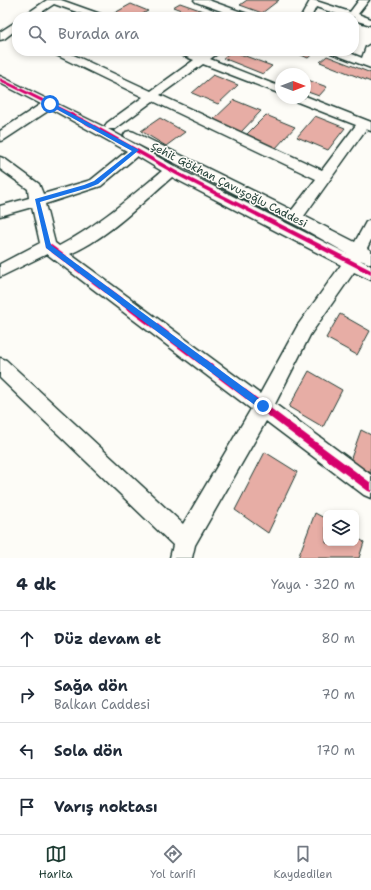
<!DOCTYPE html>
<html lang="tr">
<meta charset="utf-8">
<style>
:root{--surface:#fff;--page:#f2f2f3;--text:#1f2937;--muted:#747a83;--line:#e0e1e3;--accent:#1f3d34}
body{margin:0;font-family:"Shantell Sans",sans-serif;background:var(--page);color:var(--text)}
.controls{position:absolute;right:12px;bottom:12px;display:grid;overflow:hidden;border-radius:8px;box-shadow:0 2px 6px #0003}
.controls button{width:36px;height:36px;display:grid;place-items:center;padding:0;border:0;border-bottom:1px solid var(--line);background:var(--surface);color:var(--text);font:20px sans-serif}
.compass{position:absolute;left:275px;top:68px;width:36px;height:36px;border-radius:50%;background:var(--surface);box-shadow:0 2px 6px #0003;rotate:90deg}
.stop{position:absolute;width:12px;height:12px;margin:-9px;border:3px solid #1a73e8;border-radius:50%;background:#fff}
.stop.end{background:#1a73e8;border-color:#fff;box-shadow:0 1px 4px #0008}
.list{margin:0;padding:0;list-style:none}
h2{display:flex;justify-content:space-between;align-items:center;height:52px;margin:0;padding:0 16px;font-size:17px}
h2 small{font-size:13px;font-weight:400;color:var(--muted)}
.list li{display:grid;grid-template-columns:26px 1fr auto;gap:12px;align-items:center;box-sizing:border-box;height:56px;padding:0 16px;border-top:1px solid var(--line)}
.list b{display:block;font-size:15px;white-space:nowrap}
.list p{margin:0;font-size:13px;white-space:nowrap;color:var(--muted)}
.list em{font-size:13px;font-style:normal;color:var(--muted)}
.icon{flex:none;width:22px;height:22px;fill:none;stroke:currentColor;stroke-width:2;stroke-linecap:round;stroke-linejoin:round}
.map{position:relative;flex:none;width:371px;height:558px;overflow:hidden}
.search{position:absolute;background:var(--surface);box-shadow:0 2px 6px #0003;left:12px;right:12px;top:12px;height:44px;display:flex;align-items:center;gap:10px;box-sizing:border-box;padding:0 14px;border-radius:16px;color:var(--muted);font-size:15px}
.sheet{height:276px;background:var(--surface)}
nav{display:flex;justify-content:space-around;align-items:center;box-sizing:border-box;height:56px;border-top:1px solid var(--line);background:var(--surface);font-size:11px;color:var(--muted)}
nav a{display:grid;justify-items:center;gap:2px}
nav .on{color:var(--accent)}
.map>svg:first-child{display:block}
.building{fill:#e7ada5;stroke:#1f3d34}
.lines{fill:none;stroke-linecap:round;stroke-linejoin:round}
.minor-casing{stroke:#1f3d34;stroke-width:3}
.minor{fill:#fdfcf7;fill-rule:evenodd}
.cycleway-casing{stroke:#fdfcf7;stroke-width:2}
.cycleway{fill:#d6006c;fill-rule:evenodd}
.route{fill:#1a73e8}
.labels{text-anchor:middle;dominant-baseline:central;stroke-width:3;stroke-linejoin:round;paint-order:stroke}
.street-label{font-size:11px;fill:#1f3d34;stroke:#fdfcf7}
</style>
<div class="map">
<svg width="371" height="558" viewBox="0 0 371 558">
<rect width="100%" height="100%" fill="#fdfcf7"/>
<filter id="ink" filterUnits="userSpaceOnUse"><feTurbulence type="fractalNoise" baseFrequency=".025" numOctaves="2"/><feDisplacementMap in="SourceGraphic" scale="8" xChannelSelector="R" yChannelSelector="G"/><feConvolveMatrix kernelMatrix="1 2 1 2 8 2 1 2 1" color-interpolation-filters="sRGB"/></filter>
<g filter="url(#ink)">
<!-- building -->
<g class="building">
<path d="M247,0H279L262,13L240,5Z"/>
<path d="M180,3L220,17H199L173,7Z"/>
<path d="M131,4L148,11L137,17H115L111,15Z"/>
<path d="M232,51L272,66L263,74L223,58Z"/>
<path d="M292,51H313L315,52L308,58Z"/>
<path d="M327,56L371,73V82L320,62Z"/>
<path d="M213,75L238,85L218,104L192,93Z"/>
<path d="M305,79L327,87L319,96L305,91Z"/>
<path d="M234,100L261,111L241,132L213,120Z"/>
<path d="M266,115L295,127L275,149L245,136Z"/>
<path d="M315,116L345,128L328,150L297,137Z"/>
<path d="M160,118L185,132L166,146L141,131Z"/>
<path d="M340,314L370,331L357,355L326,338Z"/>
<path d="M309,371L342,390L323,427L289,407Z"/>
<path d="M361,430L371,435V473L350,461Z"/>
<path d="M265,452L297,472L268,533L235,510Z"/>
<path d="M315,513L326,519V543H356V537L364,542L359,558H298Z"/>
</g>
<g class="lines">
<defs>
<g id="minor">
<path d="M47,0H61L103,15L105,17H91L54,4L34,17H22Z"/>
<path d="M194,0H208L250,15L252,17H238L196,2Z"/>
<path d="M313,0L350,12L359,0H369L358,14L371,19V25L354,20V17H346L316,7L311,17H301L310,1Z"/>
<path d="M17,21V29L4,39L0,40V32Z"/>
<path d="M371,44V68L331,53L330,51H345L362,58L366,47Z"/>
<path d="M51,51H65L151,91L194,60L177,53L176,51H190L201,55L208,51H221L210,59L281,87V94L203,64L160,95L322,170L356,125L295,101L293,98H305V96L371,122V131L366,129L304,216L355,242L366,222L371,220V240L367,248L371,251V264L360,260L371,266V280L354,272L310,335L275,404L371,475V498L364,495L266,421L195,545L192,558H170L173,545L0,378V358L6,360L183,524L251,409L47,254L0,277V264L40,243L32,207L0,216V206L29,198L28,189L0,169V157L5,159L39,184L43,194L91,180L127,151L51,109L4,140L0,141V131L41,104L0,83V76L106,128L105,126L107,123L143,97L52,53ZM153,101L316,179L292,210L134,132L130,131L126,132L124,135L126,138L302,228L348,254L183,171L108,129H115ZM137,156L162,171C129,198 97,226 59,246L55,243L45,204L101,186ZM172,177L341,265L298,325L260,394L70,254C109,237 140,204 172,177Z"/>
</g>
</defs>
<!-- minor casing -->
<use href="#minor" class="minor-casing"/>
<!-- minor -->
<use href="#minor" class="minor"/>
<defs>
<g id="cycleway">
<path d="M0,78L84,119L180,173L371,270V275L176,175L80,121L0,81Z"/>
<path d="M46,244H50L371,483V492L368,491L46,248L45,246Z"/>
</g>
</defs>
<!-- cycleway casing -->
<use href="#cycleway" class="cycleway-casing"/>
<!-- cycleway -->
<use href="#cycleway" class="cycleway"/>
</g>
</g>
<!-- route -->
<path class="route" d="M49,103H52L139,150L98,184L88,188L40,202L51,245L266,404V409H260L46,248L35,199L84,185L94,181L132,151L49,105Z"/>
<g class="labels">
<!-- street labels -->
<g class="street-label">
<text transform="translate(229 185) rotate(27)">Şehit Gökhan Çavuşoğlu Caddesi</text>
</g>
</g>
</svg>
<div class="controls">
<button><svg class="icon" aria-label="layers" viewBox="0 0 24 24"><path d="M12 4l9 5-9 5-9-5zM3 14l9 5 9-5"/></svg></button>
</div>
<svg class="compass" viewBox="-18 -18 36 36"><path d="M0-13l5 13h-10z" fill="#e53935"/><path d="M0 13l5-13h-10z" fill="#747a83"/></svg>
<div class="stop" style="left:50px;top:104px"></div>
<div class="stop end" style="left:263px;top:406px"></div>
<div class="search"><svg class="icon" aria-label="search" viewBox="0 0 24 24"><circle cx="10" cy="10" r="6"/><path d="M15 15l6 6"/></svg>Burada ara</div>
</div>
<section class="sheet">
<h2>4 dk<small>Yaya · 320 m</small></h2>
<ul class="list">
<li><svg class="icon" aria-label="ahead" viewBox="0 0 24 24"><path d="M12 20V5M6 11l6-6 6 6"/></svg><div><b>Düz devam et</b></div><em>80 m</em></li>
<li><svg class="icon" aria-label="right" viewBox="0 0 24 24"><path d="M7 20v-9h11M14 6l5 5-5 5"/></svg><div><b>Sağa dön</b><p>Balkan Caddesi</p></div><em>70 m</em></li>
<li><svg class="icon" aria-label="left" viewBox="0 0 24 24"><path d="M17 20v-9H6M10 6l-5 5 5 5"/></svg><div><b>Sola dön</b></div><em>170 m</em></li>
<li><svg class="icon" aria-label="arrive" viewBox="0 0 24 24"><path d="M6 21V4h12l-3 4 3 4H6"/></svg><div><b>Varış noktası</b></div></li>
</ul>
</section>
<nav>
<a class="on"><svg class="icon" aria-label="map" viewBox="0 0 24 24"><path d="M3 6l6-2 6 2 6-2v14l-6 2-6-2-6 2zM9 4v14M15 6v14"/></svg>Harita</a>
<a><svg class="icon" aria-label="directions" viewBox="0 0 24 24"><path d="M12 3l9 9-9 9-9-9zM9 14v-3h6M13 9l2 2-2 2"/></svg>Yol tarifi</a>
<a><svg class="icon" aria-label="saved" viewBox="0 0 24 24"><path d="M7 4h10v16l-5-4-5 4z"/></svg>Kaydedilen</a>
</nav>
